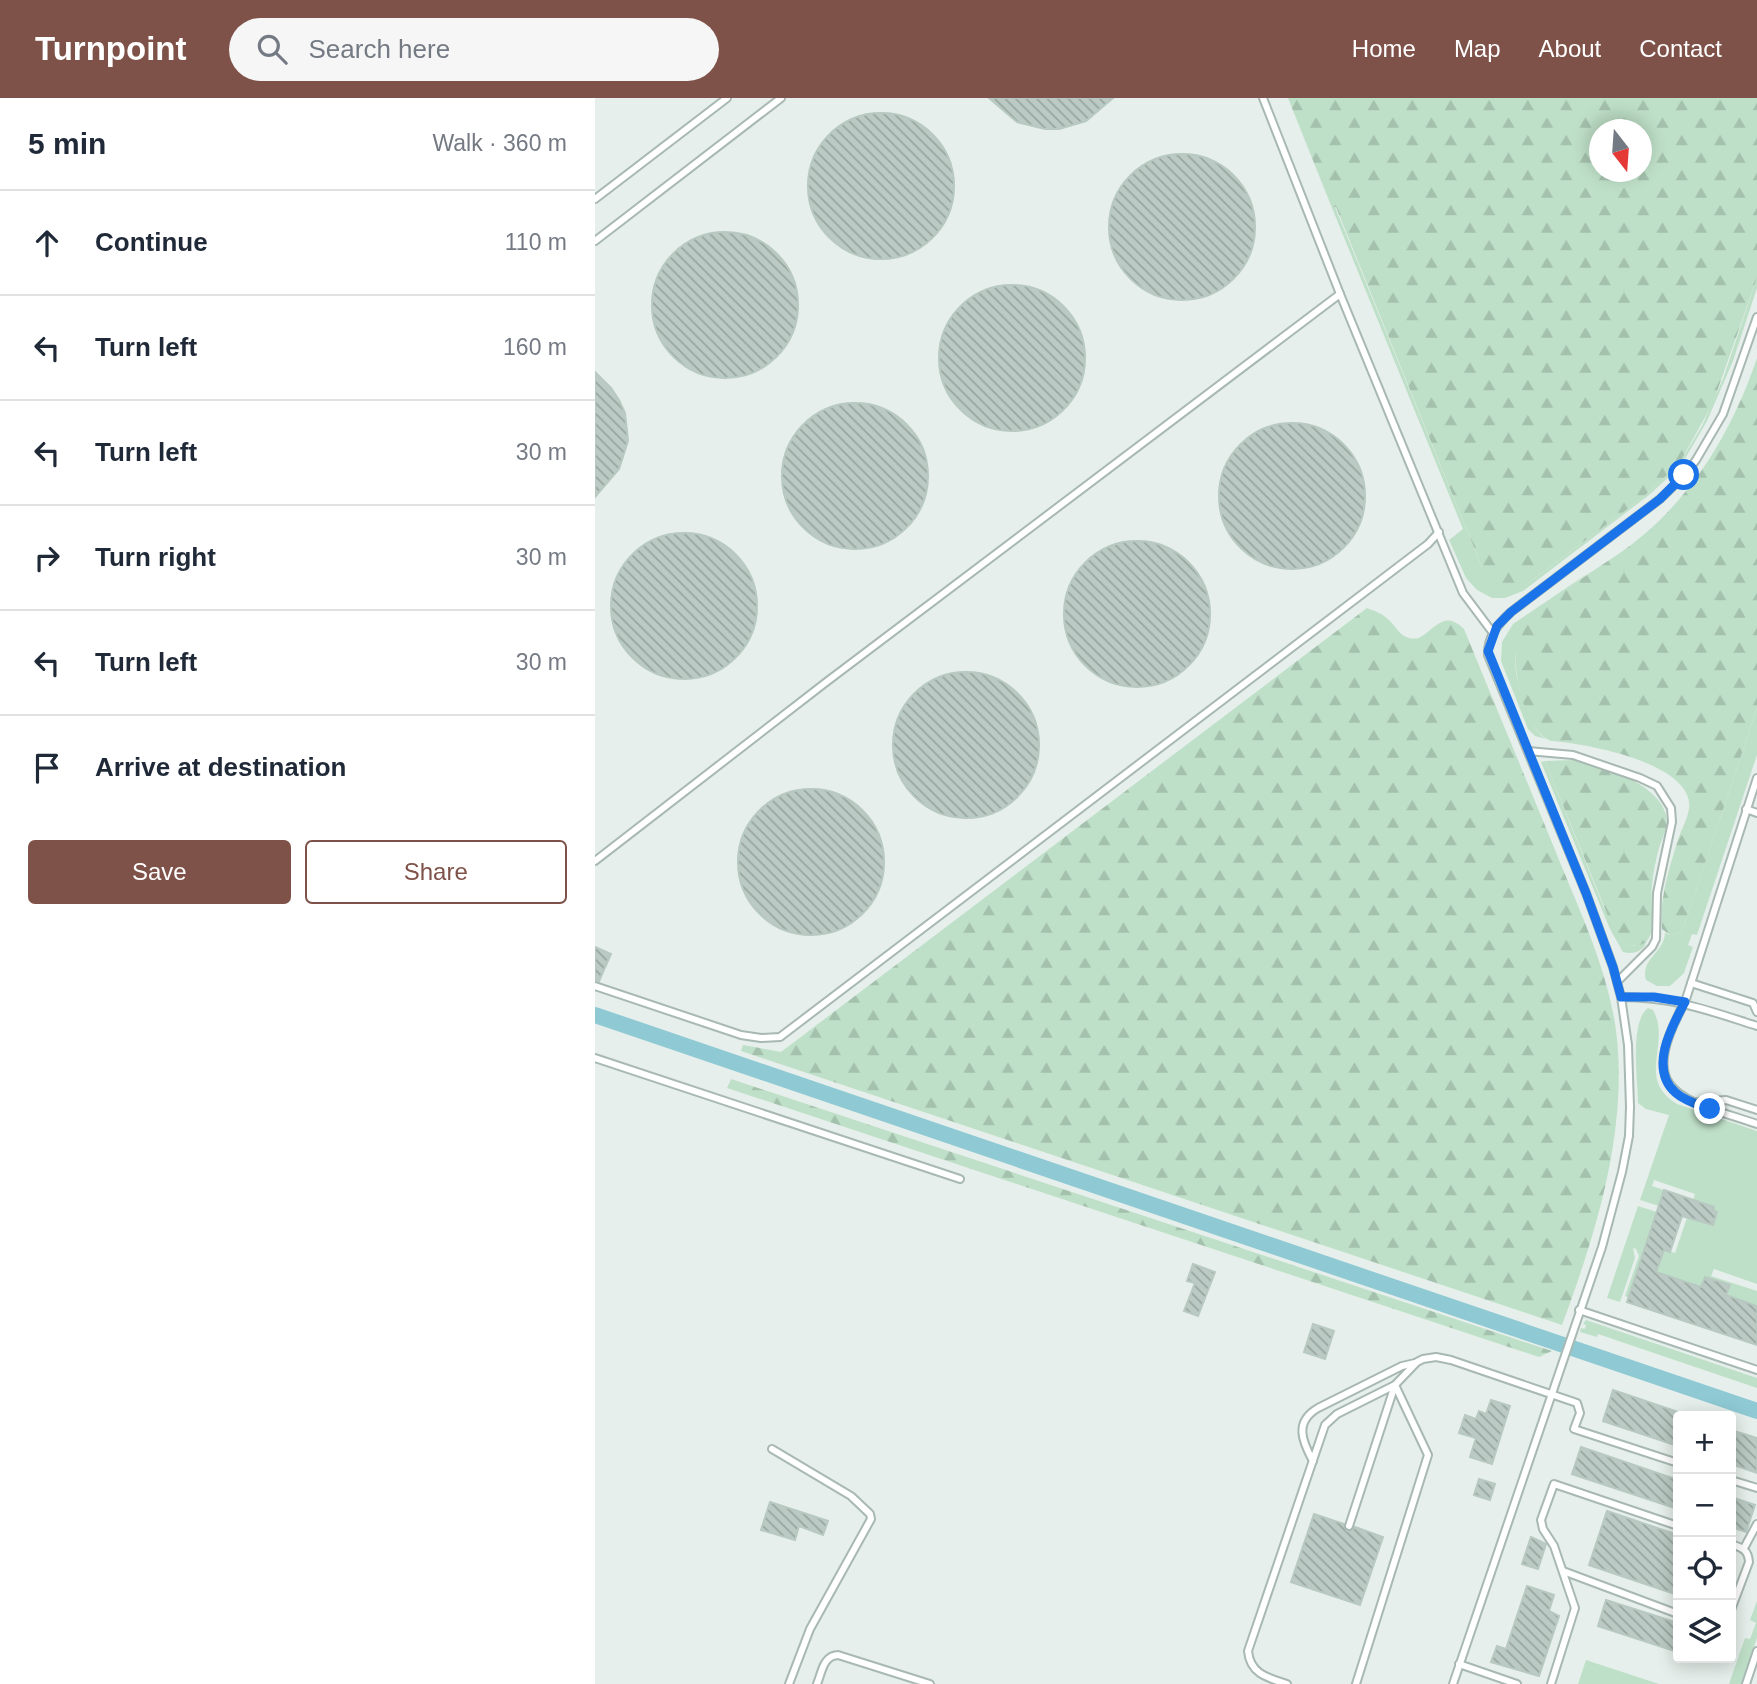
<!DOCTYPE html>
<meta charset="utf-8">
<style>
:root{--surface:#fff;--page:#f6f6f7;--text:#1f2937;--muted:#747a83;--line:#e0e1e3;--accent:#7f5249}
body{margin:0;font-family:Arial,sans-serif;background:var(--page);color:var(--text)}
.controls{position:absolute;right:21px;bottom:21px;display:grid;overflow:hidden;border-radius:7px;box-shadow:0 4px 18px #0003}
.controls button{width:63px;height:63px;display:grid;place-items:center;padding:0;border:0;border-bottom:2px solid var(--line);background:var(--surface);color:var(--text);font:35px sans-serif}
.compass{position:absolute;left:994px;top:21px;width:63px;height:63px;border-radius:50%;background:var(--surface);box-shadow:0 4px 18px #0003;rotate:163deg}
.stop{position:absolute;width:21px;height:21px;margin:-16px;border:5px solid #1a73e8;border-radius:50%;background:#fff}
.stop.end{background:#1a73e8;border-color:#fff;box-shadow:0 2px 7px #0008}
.list{margin:0;padding:0;list-style:none}
h2{display:flex;justify-content:space-between;align-items:center;height:91px;margin:0;padding:0 28px;font-size:30px}
h2 small{font-size:23px;font-weight:400;color:var(--muted)}
.list li{display:grid;grid-template-columns:46px 1fr auto;gap:21px;align-items:center;box-sizing:border-box;height:105px;padding:0 28px;border-top:2px solid var(--line)}
.list b{display:block;font-size:26px;white-space:nowrap}
.list em{font-size:23px;font-style:normal;color:var(--muted)}
.actions{display:flex;gap:14px;padding:21px 28px}
.actions a{flex:1;padding:16px 0;border:2px solid var(--accent);border-radius:7px;text-align:center;font-size:24px;color:var(--accent)}
.actions .main{background:var(--accent);color:#fff}
.icon{flex:none;width:38px;height:38px;fill:none;stroke:currentColor;stroke-width:2;stroke-linecap:round;stroke-linejoin:round}
.map{position:relative;flex:none;width:1162px;height:1586px;overflow:hidden}
header{display:flex;align-items:center;gap:42px;box-sizing:border-box;height:98px;padding:0 35px;background:var(--accent);color:#fff}
header strong{font-size:33px}
nav{display:flex;gap:38px;margin-inline-start:auto;font-size:24px}
.search{width:490px;height:63px;background:var(--page);display:flex;align-items:center;gap:18px;box-sizing:border-box;padding:0 24px;border-radius:38px;color:var(--muted);font-size:26px}
main{display:flex}
aside{flex:1;background:var(--surface)}
.map>svg:first-child{display:block}
.grass{fill:#bfe0c8}
.forest{fill:url(#forest-firs);fill-rule:evenodd}
.lines{fill:none;stroke-linecap:round;stroke-linejoin:round}
.canal{stroke:#8ec9d4;stroke-width:16}
.building{fill:url(#building-back-hatch);stroke:#b8c9c2;stroke-width:2}
.lane-casing{stroke:#a8b8b2;stroke-width:10}
.lane{stroke:#fff;stroke-width:6}
.route{stroke:#1a73e8;stroke-width:9}
</style>
<header>
<strong>Turnpoint</strong>
<div class="search"><svg class="icon" aria-label="search" viewBox="0 0 24 24"><circle cx="10" cy="10" r="6"/><path d="M15 15l6 6"/></svg>Search here</div>
<nav><a>Home</a><a>Map</a><a>About</a><a>Contact</a></nav>
</header>
<main>
<aside>
<h2>5 min<small>Walk · 360 m</small></h2>
<ul class="list">
<li><svg class="icon" aria-label="ahead" viewBox="0 0 24 24"><path d="M12 20V5M6 11l6-6 6 6"/></svg><div><b>Continue</b></div><em>110 m</em></li>
<li><svg class="icon" aria-label="left" viewBox="0 0 24 24"><path d="M17 20v-9H6M10 6l-5 5 5 5"/></svg><div><b>Turn left</b></div><em>160 m</em></li>
<li><svg class="icon" aria-label="left" viewBox="0 0 24 24"><path d="M17 20v-9H6M10 6l-5 5 5 5"/></svg><div><b>Turn left</b></div><em>30 m</em></li>
<li><svg class="icon" aria-label="right" viewBox="0 0 24 24"><path d="M7 20v-9h11M14 6l5 5-5 5"/></svg><div><b>Turn right</b></div><em>30 m</em></li>
<li><svg class="icon" aria-label="left" viewBox="0 0 24 24"><path d="M17 20v-9H6M10 6l-5 5 5 5"/></svg><div><b>Turn left</b></div><em>30 m</em></li>
<li><svg class="icon" aria-label="arrive" viewBox="0 0 24 24"><path d="M6 21V4h12l-3 4 3 4H6"/></svg><div><b>Arrive at destination</b></div></li>
</ul>
<div class="actions"><a class="main">Save</a><a>Share</a></div>
</aside>
<div class="map">
<svg width="1162" height="1586" viewBox="0 0 1162 1586">
<defs>
<pattern id="forest-firs" width="22" height="20" patternUnits="userSpaceOnUse" patternTransform="scale(1.75)"><rect width="22" height="20" fill="#bfe0c8"/><path d="M5 1l3.5 6h-7zM16 11l3.5 6h-7z" fill="#a4c1ad"/></pattern>
<pattern id="building-back-hatch" width="6" height="6" patternUnits="userSpaceOnUse" patternTransform="scale(1.75)"><rect width="6" height="6" fill="#bbcac4"/><path d="M-1 5l2 2M0 0l6 6M5-1l2 2" fill="none" stroke="#98a6a0"/></pattern>
</defs>
<rect width="100%" height="100%" fill="#e6efeb"/>
<!-- grass -->
<g class="grass">
<path d="M740,109L888,472L929,488L1046,401L1084,366L1107,328L1128,281L1162,180V190L1138,263L1112,323L1091,359L1079,374L1054,397L928,493L910,500H897L882,492L871,480L854,442L868,431L737,110Z"/>
<path d="M998,472L929,523C915,557 919,580 933,614C938,625 941,635 951,641L940,638L933,631L906,563L907,544L918,526Z"/>
<path d="M1162,610V657L1102,837L1097,836L1093,847L1098,849L1089,875L1075,888H1062L1051,882C1045,861 1069,855 1070,835L1075,837L1087,834Z"/>
<path d="M950,663L1009,810L1030,846L1040,848L1052,842C1049,853 1039,857 1028,854L1015,831L946,664Z"/>
<path d="M1053,910L1058,912C1077,945 1040,981 1082,1006L1162,1033V1186L1119,1171L1116,1178L1162,1193V1208L1131,1197L1134,1187L1110,1179L1106,1189L1061,1174L1066,1160L1034,1200L1030,1198L1044,1158L1041,1151L1038,1150L1040,1160L1025,1204L1012,1200L1043,1108L1062,1114L1050,1151L1061,1149L1080,1155L1100,1096L1059,1082L1057,1088L1069,1092L1064,1108L1045,1102L1074,1017L1051,1011L1043,1005C1043,983 1034,924 1053,910Z"/>
<path d="M991,1222L1162,1280V1290L1003,1236L1002,1239L985,1234L986,1230L990,1231L991,1227L988,1226Z"/>
<path d="M1162,1503V1540L1146,1586H1134L1150,1540L1155,1541L1161,1525L1155,1522Z"/>
<path d="M991,1562L1064,1586H983Z"/>
</g>
<!-- forest -->
<g class="forest">
<path d="M693,0H1162V180L1118,305L1084,366L1046,401L929,488C911,495 896,488 888,472L741,109L737,110ZM1004,32H1046V74H1004Z"/>
<path d="M1162,260V610L1087,834L1075,837L1067,831C1064,802 1074,770 1083,742C1086,732 1092,722 1094,711C1100,665 989,645 956,643C926,632 910,550 928,523C933,517 943,512 949,507C972,490 995,475 1019,459C1090,412 1135,340 1162,260Z"/>
<path d="M772,510C780,513 788,516 794,522C804,532 807,543 824,540C840,531 849,511 869,531C899,605 930,678 960,752C986,817 1019,883 1023,953C1029,1046 999,1141 967,1227L146,953L148,947L186,954Z"/>
<path d="M979,662C1007,667 1072,688 1072,724C1071,733 1067,741 1064,750C1061,762 1058,774 1057,787C1055,800 1060,830 1054,840C1048,849 1039,849 1030,846L1015,823L950,663Z"/>
<path d="M136,981L957,1253L944,1259L132,990Z"/>
</g>
<g class="lines">
<!-- canal -->
<path class="canal" d="M0,917L1162,1313"/>
</g>
<!-- building -->
<g class="building">
<path d="M394,0H518L491,23L464,31H450L422,24Z"/>
<circle cx="286" cy="88" r="73"/>
<circle cx="587" cy="129" r="73"/>
<circle cx="130" cy="207" r="73"/>
<circle cx="417" cy="260" r="73"/>
<path d="M0,274L16,290L24,302L30,315L33,343L24,371L0,399Z"/>
<circle cx="260" cy="378" r="73"/>
<circle cx="697" cy="398" r="73"/>
<circle cx="89" cy="508" r="73"/>
<circle cx="542" cy="516" r="73"/>
<circle cx="371" cy="647" r="73"/>
<circle cx="216" cy="764" r="73"/>
<path d="M0,849L16,856L4,883L0,882Z"/>
<path d="M1069,1092L1119,1109L1118,1112L1122,1114L1118,1127L1087,1118L1075,1154L1069,1152L1061,1174L1106,1189L1110,1179L1135,1187L1131,1197L1162,1208V1247L1032,1204Z"/>
<path d="M598,1166L620,1174L603,1218L589,1213L600,1185L592,1183Z"/>
<path d="M718,1226L739,1233L730,1261L709,1254Z"/>
<path d="M1018,1292L1083,1314V1348L1008,1323Z"/>
<path d="M896,1302L915,1308L897,1366L875,1359L881,1340L864,1335L870,1317L881,1321L884,1313L891,1316Z"/>
<path d="M1136,1332L1162,1340V1375L1136,1366Z"/>
<path d="M986,1349L1083,1382V1411L977,1376Z"/>
<path d="M884,1381L900,1386L895,1402L879,1397Z"/>
<path d="M1136,1399L1160,1407L1151,1434L1136,1429Z"/>
<path d="M175,1404L233,1423L228,1437L204,1428L200,1442L166,1432Z"/>
<path d="M1012,1413L1083,1437V1497L994,1467Z"/>
<path d="M719,1416L749,1426L752,1433H756L760,1429L788,1439L765,1507L696,1484Z"/>
<path d="M936,1439L951,1446L943,1471L927,1466Z"/>
<path d="M932,1488L959,1497L954,1513L964,1518L944,1578L896,1564L902,1548L911,1551Z"/>
<path d="M1011,1502L1083,1525V1554L1003,1528Z"/>
</g>
<g class="lines">
<defs>
<g id="lane">
<path d="M668,0L745,196L868,495L898,535"/>
<path d="M0,101L132,0"/>
<path d="M0,143L186,0"/>
<path d="M933,653L978,657L1045,680L1062,688L1076,710L1077,724L1062,795L1061,841L1057,849L1022,884"/>
<path d="M1162,680L1090,904C1039,997 1085,1000 1162,1026"/>
<path d="M1151,711L1162,715"/>
<path d="M0,763L230,585L745,196"/>
<path d="M1096,885L1158,905L1162,914"/>
<path d="M0,888L146,937L166,940L185,939L833,446L844,434"/>
<path d="M1026,899C1079,899 1112,912 1162,928"/>
<path d="M0,960L365,1081"/>
<path d="M1103,1004L1131,1002L1162,1012"/>
<path d="M984,1212L1162,1272"/>
<path d="M177,1351L256,1398L275,1416L276,1421L215,1531L194,1586"/>
<path d="M718,1363C707,1343 699,1324 723,1310L807,1268L820,1265"/>
<path d="M1136,1382L1162,1390"/>
<path d="M754,1428L800,1287L822,1264L828,1261L841,1259L856,1262L982,1305L985,1315L979,1331L1083,1365"/>
<path d="M1136,1446C1147,1450 1153,1451 1154,1464L1136,1512"/>
<path d="M1149,1450L1162,1426"/>
<path d="M968,1473L1083,1516"/>
<path d="M864,1566L922,1586"/>
<path d="M222,1586C227,1574 228,1558 243,1557L335,1586"/>
<path d="M692,1586C673,1580 655,1576 653,1553L730,1327L742,1316L800,1287L833,1357L761,1586"/>
<path d="M858,1586L1007,1149L1027,1074L1034,1038L1035,1009L1033,947L1026,899L1018,869L991,795L893,557C892,539 903,526 916,514L1065,401L1089,378L1101,362L1128,316L1162,219"/>
<path d="M956,1586L980,1510L959,1448L948,1431L946,1422L959,1386L1083,1428"/>
<path d="M1151,1586L1162,1553"/>
</g>
</defs>
<!-- lane casing -->
<use href="#lane" class="lane-casing"/>
<!-- lane -->
<use href="#lane" class="lane"/>
</g>
<g class="lines">
<!-- route -->
<path class="route" d="M1089,377L1065,401L916,514L902,528L893,553L991,795L1018,869L1026,899H1059L1090,904C1077,928 1053,971 1081,995C1090,1003 1104,1007 1115,1011"/>
</g>
</svg>
<div class="controls">
<button>+</button>
<button>−</button>
<button><svg class="icon" aria-label="locate" viewBox="0 0 24 24"><circle cx="12" cy="12" r="6"/><path d="M12 2v4M12 18v4M2 12h4M18 12h4"/></svg></button>
<button><svg class="icon" aria-label="layers" viewBox="0 0 24 24"><path d="M12 4l9 5-9 5-9-5zM3 14l9 5 9-5"/></svg></button>
</div>
<svg class="compass" viewBox="-18 -18 36 36"><path d="M0-13l5 13h-10z" fill="#e53935"/><path d="M0 13l5-13h-10z" fill="#747a83"/></svg>
<div class="stop" style="left:1089px;top:377px"></div>
<div class="stop end" style="left:1115px;top:1011px"></div>
</div>
</main>
